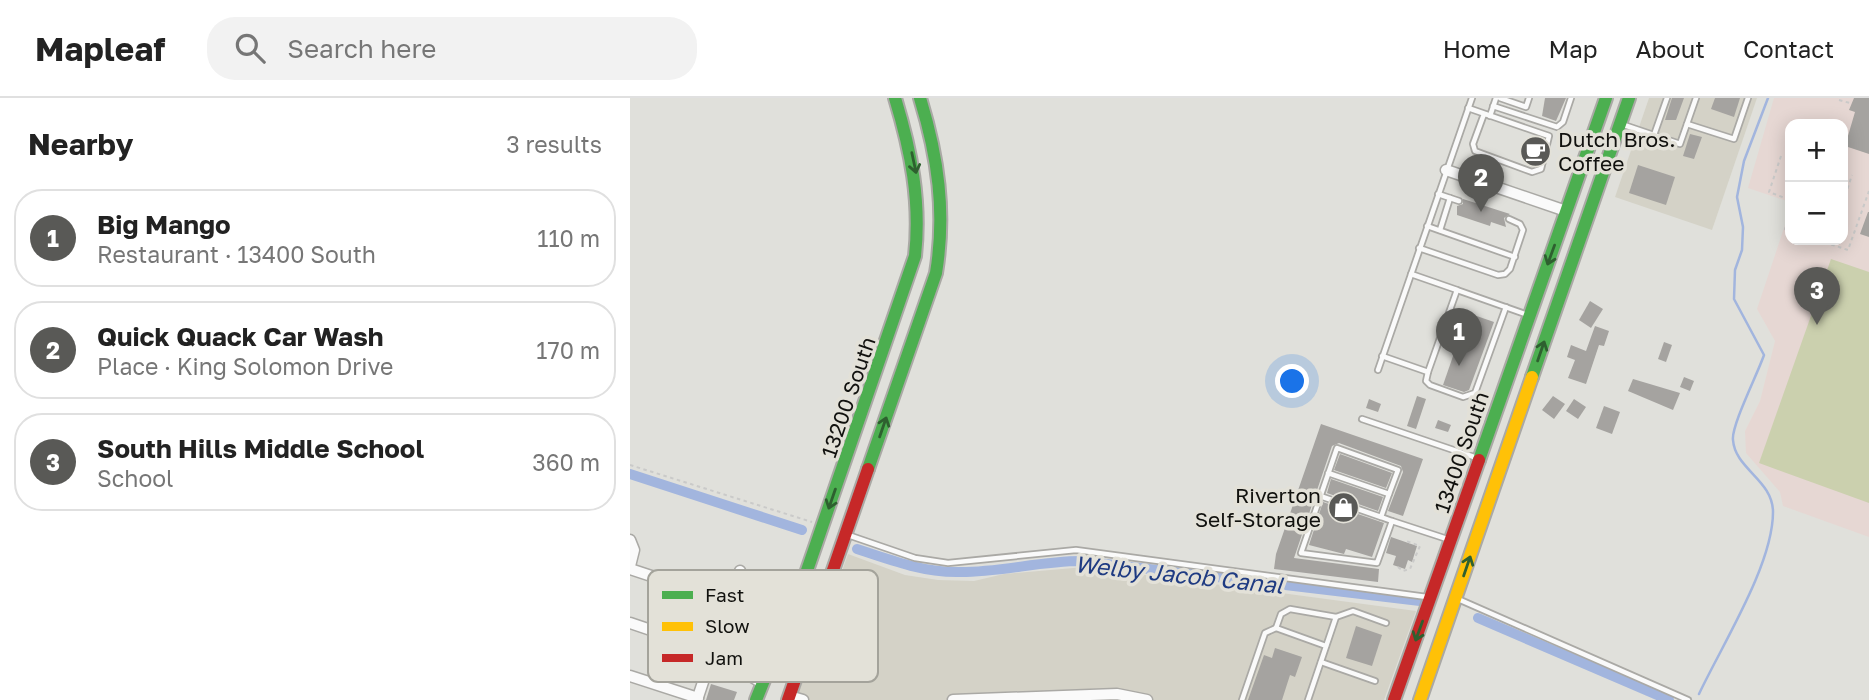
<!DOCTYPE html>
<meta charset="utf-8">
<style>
:root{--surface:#fff;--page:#f2f2f2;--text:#222;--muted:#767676;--line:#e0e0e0;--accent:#595956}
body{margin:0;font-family:"Golos Text",sans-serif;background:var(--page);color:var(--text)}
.controls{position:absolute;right:21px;top:21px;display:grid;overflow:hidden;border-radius:14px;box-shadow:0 4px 18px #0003}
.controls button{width:63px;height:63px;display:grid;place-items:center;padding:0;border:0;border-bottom:2px solid var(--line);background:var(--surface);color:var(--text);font:35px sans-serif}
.you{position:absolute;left:663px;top:284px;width:24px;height:24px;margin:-18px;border:5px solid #fff;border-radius:50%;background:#1a73e8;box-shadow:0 0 0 10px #1a73e833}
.badge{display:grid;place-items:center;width:46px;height:46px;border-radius:50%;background:var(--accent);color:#fff;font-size:23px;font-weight:700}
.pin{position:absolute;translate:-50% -58px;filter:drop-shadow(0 2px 4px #0008)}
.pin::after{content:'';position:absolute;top:37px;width:24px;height:21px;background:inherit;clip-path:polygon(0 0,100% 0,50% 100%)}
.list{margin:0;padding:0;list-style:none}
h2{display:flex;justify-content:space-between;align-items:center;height:91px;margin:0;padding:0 28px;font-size:30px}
h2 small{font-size:23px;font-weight:400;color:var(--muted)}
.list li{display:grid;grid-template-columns:46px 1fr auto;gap:21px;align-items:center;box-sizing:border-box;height:98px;margin:0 14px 14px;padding:0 14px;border:2px solid var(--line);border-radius:28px}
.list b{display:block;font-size:26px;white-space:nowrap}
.list p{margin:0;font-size:23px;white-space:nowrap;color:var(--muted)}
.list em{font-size:23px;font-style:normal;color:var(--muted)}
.icon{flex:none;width:38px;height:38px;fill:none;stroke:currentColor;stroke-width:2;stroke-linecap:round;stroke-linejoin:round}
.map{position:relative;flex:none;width:1239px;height:602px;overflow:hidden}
header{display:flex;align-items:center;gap:42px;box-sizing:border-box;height:98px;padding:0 35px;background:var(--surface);border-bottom:2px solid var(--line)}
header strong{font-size:33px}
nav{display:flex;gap:38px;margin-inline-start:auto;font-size:24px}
.search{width:490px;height:63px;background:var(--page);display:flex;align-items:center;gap:18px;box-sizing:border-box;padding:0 24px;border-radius:28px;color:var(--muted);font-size:26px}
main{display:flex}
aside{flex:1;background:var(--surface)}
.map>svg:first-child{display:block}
.built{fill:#d4d2c7}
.education{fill:#e6d7d3}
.green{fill:#cbd0ae}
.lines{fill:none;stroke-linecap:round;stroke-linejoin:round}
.stream{stroke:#a2b5de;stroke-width:2.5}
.canal{stroke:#a2b5de;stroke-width:10}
.building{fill:#a5a3a0}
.lane-casing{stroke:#aaa9a5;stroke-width:8}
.street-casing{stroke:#aaa9a5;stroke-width:13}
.fast-casing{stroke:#aaa9a5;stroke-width:16}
.slow-casing{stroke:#aaa9a5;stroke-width:16}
.jam-casing{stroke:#aaa9a5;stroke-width:16}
.path{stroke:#cacac9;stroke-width:2;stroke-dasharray:3.5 3.5;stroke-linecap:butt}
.lane{stroke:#fafafa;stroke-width:4.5}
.street{stroke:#fafafa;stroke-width:10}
.fast{stroke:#4caf50;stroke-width:12}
.slow{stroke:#ffc107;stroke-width:12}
.jam{stroke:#c62828;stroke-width:12}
.oneway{stroke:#2e602f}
.labels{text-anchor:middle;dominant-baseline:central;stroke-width:7;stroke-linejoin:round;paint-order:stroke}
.poi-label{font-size:21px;fill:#11110e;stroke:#e3e1d8;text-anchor:start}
.street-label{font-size:21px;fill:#11110e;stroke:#e3e1d8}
.water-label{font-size:23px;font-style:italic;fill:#1f3b82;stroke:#e3e1d8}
.key{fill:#e3e1d8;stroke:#a4a39b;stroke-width:2}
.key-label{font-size:19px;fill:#11110e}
</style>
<header>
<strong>Mapleaf</strong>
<div class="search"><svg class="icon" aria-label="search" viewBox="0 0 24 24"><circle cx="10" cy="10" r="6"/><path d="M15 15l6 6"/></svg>Search here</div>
<nav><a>Home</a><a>Map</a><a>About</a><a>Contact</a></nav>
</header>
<main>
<aside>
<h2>Nearby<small>3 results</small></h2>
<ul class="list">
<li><span class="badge">1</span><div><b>Big Mango</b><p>Restaurant · 13400 South</p></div><em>110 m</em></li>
<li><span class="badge">2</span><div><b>Quick Quack Car Wash</b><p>Place · King Solomon Drive</p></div><em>170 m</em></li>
<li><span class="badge">3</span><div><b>South Hills Middle School</b><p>School</p></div><em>360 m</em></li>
</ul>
</aside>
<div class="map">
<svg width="1239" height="602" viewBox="0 0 1239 602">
<rect width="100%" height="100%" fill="#e0e0db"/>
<!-- built -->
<g class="built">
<path d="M1019,0H1127L1082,132L985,99Z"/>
<path d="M218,456L275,477L308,482L344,483L374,476L455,469L786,513L754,602H166Z"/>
</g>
<!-- education -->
<path class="education" d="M1144,0H1239V439L1153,408L1150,394L1116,355L1115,333L1130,303L1145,243L1127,211L1160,112V142H1213V26H1160V104L1118,90Z"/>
<!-- green -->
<path class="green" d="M1201,161L1239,174V405L1129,365Z"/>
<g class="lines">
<!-- stream -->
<path class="stream" d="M1069,596C1092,547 1143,467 1143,414C1143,382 1105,371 1103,342C1101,328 1128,275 1134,257L1104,201L1105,172L1112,152L1113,129L1107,99L1114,63L1138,0"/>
<!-- canal -->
<g class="canal">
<path d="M0,376L172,432"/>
<path d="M227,451C260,462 292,474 327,474C368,475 409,463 451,463L790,503"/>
<path d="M848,520L1039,602"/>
</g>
</g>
<!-- building -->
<g class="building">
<path d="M915,0H936L926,23L912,18Z"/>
<path d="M1042,0H1054L1046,22H1035Z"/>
<path d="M1085,0H1110L1104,19L1081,11Z"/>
<path d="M1224,0H1239V56L1215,48L1225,14L1219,12Z"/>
<path d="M1060,36L1072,39L1064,61L1053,58Z"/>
<path d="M901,43L912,46L907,65L899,62L901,56L897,55Z"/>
<path d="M1008,67L1045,79L1036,107L999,95Z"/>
<path d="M833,101L880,116L874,120L876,129L861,124L860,128L827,117V108L833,106Z"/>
<path d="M1238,114H1239V139L1230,136Z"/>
<path d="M960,203L973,211L961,230L949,222Z"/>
<path d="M838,215L864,224L839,292L834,294L813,287Z"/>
<path d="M965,228L979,233L974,248L969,247L956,286L938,280L945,262L937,259L941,247L956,253Z"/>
<path d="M1034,244L1042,247L1036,264L1028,261Z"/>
<path d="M1054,279L1064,283L1060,293L1050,289Z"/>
<path d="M1003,281L1050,295L1043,312L998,293Z"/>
<path d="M787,298L796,301L786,331L777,328Z"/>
<path d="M923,298L935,306L924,321L912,312Z"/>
<path d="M739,301L751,306L748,314L736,310Z"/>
<path d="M944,301L956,309L948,321L936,313Z"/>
<path d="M974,308L990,314L982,336L966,330Z"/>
<path d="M808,322L821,327L818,334L805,330Z"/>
<path d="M691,326L793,361L773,418L758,413L773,374L771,368L709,345L702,348L664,460L749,471L748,484L644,471L646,456Z"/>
<path d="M710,356L762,375L756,390L704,372Z"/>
<path d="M701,381L753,399L748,413L697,395Z"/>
<path d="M693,404L754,425L742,459L716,451L714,456L679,447Z"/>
<path d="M761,439L787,448L782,464L778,462L775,471L763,467L766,458L756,455Z"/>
<path d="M726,528L752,537L742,568L716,560Z"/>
<path d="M645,550L672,559L665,579L660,577L652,602H618L634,557L642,560Z"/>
<path d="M81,586L107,594L104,602H76Z"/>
</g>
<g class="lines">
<defs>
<g id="lane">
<path d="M870,0L896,9L899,0"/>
<path d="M863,8L927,29L933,24L941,0"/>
<path d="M838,10L919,38L911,71L902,74L845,53L843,46L854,16"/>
<path d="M860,18L866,0"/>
<path d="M1057,26L1104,41L1118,0"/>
<path d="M994,27L1050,46L1066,0"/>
<path d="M1024,37L1037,0"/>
<path d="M808,96L829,103"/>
<path d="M797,128L885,159"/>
<path d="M810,132L820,100"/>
<path d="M789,150L868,177L875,176L880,171L893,132L890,126L879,121"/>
<path d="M827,192L895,216"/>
<path d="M752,258L798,274L827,192L781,176"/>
<path d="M748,272L842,0"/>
<path d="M798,274L796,283L800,287L833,299L845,295L876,209"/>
<path d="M732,321L847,360"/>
<path d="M698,375L759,396L768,372L707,350L671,455L747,465L762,423L751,419"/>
<path d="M690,398L751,419L759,396"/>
<path d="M762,423L817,441"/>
<path d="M218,437L285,460L318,465L446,452L797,499"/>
<path d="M828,501L1058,602"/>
<path d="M696,548L646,530L651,516L660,511L706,519"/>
<path d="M691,564L745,583"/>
<path d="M612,602L635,535L646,530"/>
<path d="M678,602L706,519L723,513L756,525"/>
</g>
<g id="street">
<path d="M816,72L936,113"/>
<path d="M0,442L4,452L0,468"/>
<path d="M0,471L100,504"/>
<path d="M0,525L74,550L132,585"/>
<path d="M0,578L68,600"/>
<path d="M159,598L173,602"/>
<path d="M67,602L110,473"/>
<path d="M323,602L487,596L517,602"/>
</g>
<g id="fast">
<path d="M902,279L999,0"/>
<path d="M849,362L976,0"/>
<path d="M238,371L306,175C316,114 308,59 290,0"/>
<path d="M126,602L171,490L285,158C291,103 281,53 265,0"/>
</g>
<path id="slow" d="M790,602L902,279"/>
<g id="jam">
<path d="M158,602L238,371"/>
<path d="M764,602L849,362"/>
</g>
</defs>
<!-- lane casing -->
<use href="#lane" class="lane-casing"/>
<!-- street casing -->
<use href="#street" class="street-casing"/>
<!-- fast casing -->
<use href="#fast" class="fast-casing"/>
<!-- slow casing -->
<use href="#slow" class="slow-casing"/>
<!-- jam casing -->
<use href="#jam" class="jam-casing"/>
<!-- path -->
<g class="path">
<path d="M1209,2L1220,5"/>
<path d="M1213,44V45"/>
<path d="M1151,58L1139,94L1160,102"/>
<path d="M1213,104L1222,77"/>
<path d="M1160,116L1155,131L1160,133"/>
<path d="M1188,142L1218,152L1239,93"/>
<path d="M0,367L182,424"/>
<path d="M768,469L773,473L780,471L790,448L776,443"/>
</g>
<!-- lane -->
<use href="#lane" class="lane"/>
<!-- street -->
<use href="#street" class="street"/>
<!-- fast -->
<use href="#fast" class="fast"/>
<!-- slow -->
<use href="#slow" class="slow"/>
<!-- jam -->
<use href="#jam" class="jam"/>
</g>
<!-- one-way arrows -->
<defs><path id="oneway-shaft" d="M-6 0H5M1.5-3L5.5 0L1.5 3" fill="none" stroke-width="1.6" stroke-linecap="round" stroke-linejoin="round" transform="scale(1.75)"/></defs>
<g class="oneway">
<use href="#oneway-shaft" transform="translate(284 65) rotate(78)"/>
<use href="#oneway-shaft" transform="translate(921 157) rotate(110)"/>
<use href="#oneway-shaft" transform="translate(911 253) rotate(-71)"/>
<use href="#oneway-shaft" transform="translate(253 329) rotate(-71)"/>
<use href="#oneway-shaft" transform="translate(202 401) rotate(109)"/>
<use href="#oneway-shaft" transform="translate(837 468) rotate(-71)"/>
<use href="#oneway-shaft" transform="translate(789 533) rotate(110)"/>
</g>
<!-- icons -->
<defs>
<symbol id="cafe-disc" viewBox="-11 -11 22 22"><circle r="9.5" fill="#595956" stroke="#e3e1d8"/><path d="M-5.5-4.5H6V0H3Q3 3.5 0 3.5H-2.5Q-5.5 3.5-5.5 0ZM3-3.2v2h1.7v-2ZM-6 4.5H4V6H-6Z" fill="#fff"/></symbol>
<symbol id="shop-disc" viewBox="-11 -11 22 22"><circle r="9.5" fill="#595956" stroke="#e3e1d8"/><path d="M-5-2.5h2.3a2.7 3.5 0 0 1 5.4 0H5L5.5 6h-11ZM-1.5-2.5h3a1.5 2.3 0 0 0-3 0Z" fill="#fff"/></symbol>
</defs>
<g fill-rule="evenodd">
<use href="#cafe-disc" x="888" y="36" width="35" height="35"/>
<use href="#shop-disc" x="696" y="392" width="35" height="35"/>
</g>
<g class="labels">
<!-- poi labels -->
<g class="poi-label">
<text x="928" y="41">Dutch Bros.<tspan x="928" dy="24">Coffee</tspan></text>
<text x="691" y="397" text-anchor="end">Riverton<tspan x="691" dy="24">Self-Storage</tspan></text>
</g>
<!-- street labels -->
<g class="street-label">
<text transform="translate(218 299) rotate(-71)">13200 South</text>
<text transform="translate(831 354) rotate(-71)">13400 South</text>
</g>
<!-- water labels -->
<g class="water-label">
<text transform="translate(549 476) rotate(6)">Welby Jacob Canal</text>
</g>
</g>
<!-- legend -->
<rect x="18" y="472" width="230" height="112" rx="10" class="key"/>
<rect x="32" y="493" width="31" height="8" fill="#4caf50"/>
<rect x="32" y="524" width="31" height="9" fill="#ffc107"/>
<rect x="32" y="556" width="31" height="8" fill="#c62828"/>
<g class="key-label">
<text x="75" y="504">Fast</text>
<text x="75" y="535">Slow</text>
<text x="75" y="567">Jam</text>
</g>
</svg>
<div class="controls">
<button>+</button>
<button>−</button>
</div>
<div class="you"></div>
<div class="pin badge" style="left:829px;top:268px">1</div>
<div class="pin badge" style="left:851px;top:114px">2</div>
<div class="pin badge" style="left:1187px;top:227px">3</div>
</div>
</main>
